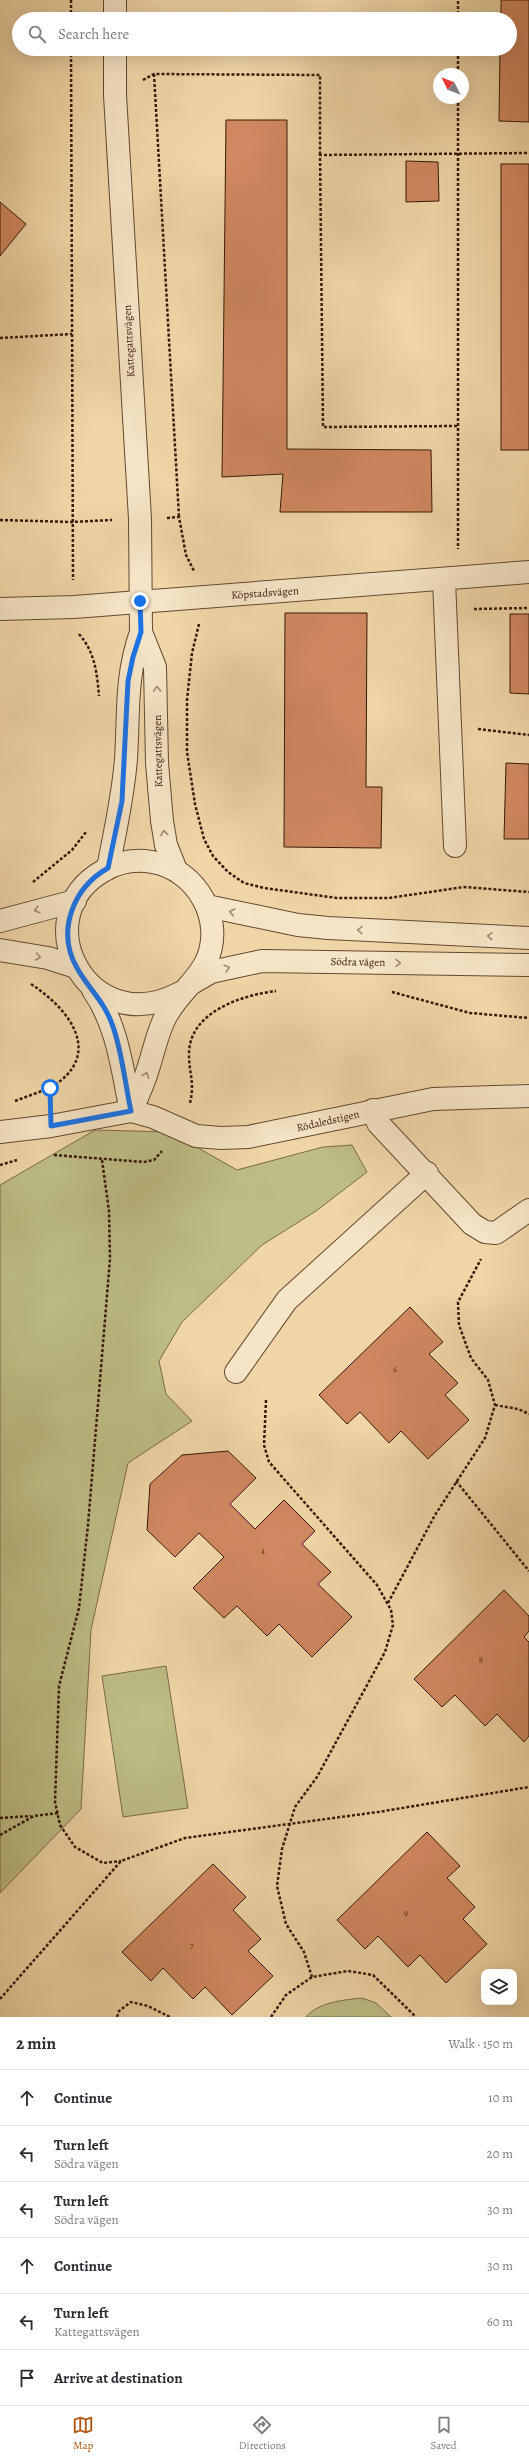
<!DOCTYPE html>
<meta charset="utf-8">
<style>
:root{--surface:#fff;--page:#f7f7f7;--text:#2b2b33;--muted:#7c7c81;--line:#e1e1e2;--accent:#b45309}
body{margin:0;font-family:Alegreya,serif;background:var(--page);color:var(--text)}
.controls{position:absolute;right:12px;bottom:12px;display:grid;overflow:hidden;border-radius:8px;box-shadow:0 4px 16px #0002}
.controls button{width:36px;height:36px;display:grid;place-items:center;padding:0;border:0;border-bottom:1px solid var(--line);background:var(--surface);color:var(--text);font:20px sans-serif}
.compass{position:absolute;left:433px;top:68px;width:36px;height:36px;border-radius:50%;background:var(--surface);box-shadow:0 4px 16px #0002;rotate:312deg}
.stop{position:absolute;width:12px;height:12px;margin:-9px;border:3px solid #1a73e8;border-radius:50%;background:#fff}
.stop.end{background:#1a73e8;border-color:#fff;box-shadow:0 1px 4px #0008}
.list{margin:0;padding:0;list-style:none}
h2{display:flex;justify-content:space-between;align-items:center;height:52px;margin:0;padding:0 16px;font-size:17px}
h2 small{font-size:13px;font-weight:400;color:var(--muted)}
.list li{display:grid;grid-template-columns:26px 1fr auto;gap:12px;align-items:center;box-sizing:border-box;height:56px;padding:0 16px;border-top:1px solid var(--line)}
.list b{display:block;font-size:15px;white-space:nowrap}
.list p{margin:0;font-size:13px;white-space:nowrap;color:var(--muted)}
.list em{font-size:13px;font-style:normal;color:var(--muted)}
.icon{flex:none;width:22px;height:22px;fill:none;stroke:currentColor;stroke-width:2;stroke-linecap:round;stroke-linejoin:round}
.map{position:relative;flex:none;width:529px;height:2017px;overflow:hidden}
.search{position:absolute;background:var(--surface);box-shadow:0 4px 16px #0002;left:12px;right:12px;top:12px;height:44px;display:flex;align-items:center;gap:10px;box-sizing:border-box;padding:0 14px;border-radius:22px;color:var(--muted);font-size:15px}
.sheet{height:388px;background:var(--surface)}
nav{display:flex;justify-content:space-around;align-items:center;box-sizing:border-box;height:56px;border-top:1px solid var(--line);background:var(--surface);font-size:11px;color:var(--muted)}
nav a{display:grid;justify-items:center;gap:2px}
nav .on{color:var(--accent)}
.map>svg:first-child{display:block}
.green{fill:#bdbd85;stroke:#7a6a47}
.building{fill:#d18860;stroke:#371809}
.lines{fill:none;stroke-linecap:round;stroke-linejoin:round}
.minor-casing{stroke:#654830;stroke-width:24}
.path{stroke:#371809;stroke-width:2.5;stroke-dasharray:3 2;stroke-linecap:butt}
.minor{stroke:#f5e4c6;stroke-width:22}
.oneway{stroke:#a08871}
.route{stroke:#1a73e8;stroke-width:5}
.labels{text-anchor:middle;dominant-baseline:central;stroke-width:4;stroke-linejoin:round;paint-order:stroke}
.number-label{font-size:9px;fill:#5e341f}
.street-label{font-size:11px;fill:#371809;stroke:#f5e4c6}
</style>
<div class="map">
<svg width="529" height="2017" viewBox="0 0 529 2017">
<rect width="100%" height="100%" fill="#f0d6a7"/>
<filter id="stains"><feTurbulence type="fractalNoise" baseFrequency=".005" numOctaves="4"/><feColorMatrix values="0 0 0 0 .2 0 0 0 0 .09 0 0 0 0 .02 0 0 0 .5 -.17"/></filter>
<radialGradient id="worn" r=".72"><stop offset=".6" stop-color="#630" stop-opacity="0"/><stop offset="1" stop-color="#630" stop-opacity=".3"/></radialGradient>
<!-- green -->
<g class="green">
<path d="M95,1130L170,1132L237,1170L323,1147L352,1145L367,1172L316,1211L262,1245L182,1322L159,1361L166,1394L192,1421L128,1463L91,1630L81,1809L0,1893V1185Z"/>
<path d="M166,1666L188,1808L123,1817L102,1676Z"/>
<path d="M362,1998L376,2003L391,2017H306C319,2002 343,2000 362,1998Z"/>
</g>
<!-- building -->
<g class="building">
<path d="M501,0H529V122L499,121L500,49H510V19H501Z"/>
<path d="M226,120H287V449L431,450L432,512H280L283,474L222,477Z"/>
<path d="M406,161L438,162L439,201L406,202Z"/>
<rect x="501" y="164" width="28" height="286"/>
<path d="M0,202L26,224L0,256Z"/>
<path d="M285,613H367L366,787H382L381,848L284,847Z"/>
<path d="M510,614H529V694L510,693Z"/>
<path d="M506,763L529,764V839H504Z"/>
<path d="M410,1307L443,1342L429,1354L458,1383L445,1395L469,1420L428,1459L401,1431L389,1443L360,1412L347,1424L319,1395Z"/>
<path d="M228,1451L256,1478L230,1504L255,1529L284,1500L315,1531L302,1544L331,1572L318,1584L352,1617L312,1657L279,1624L267,1636L237,1606L224,1618L193,1588L224,1557L199,1533L175,1557L147,1530L150,1484L182,1455Z"/>
<path d="M504,1590L529,1616V1631L524,1637L529,1642V1736L524,1742L497,1714L485,1726L455,1695L442,1707L414,1679Z"/>
<path d="M427,1832L460,1866L447,1878L475,1907L463,1919L487,1944L446,1983L420,1955L408,1967L378,1936L365,1949L337,1920Z"/>
<path d="M213,1864L246,1897L233,1910L261,1939L248,1951L273,1976L232,2015L205,1987L193,1999L163,1968L151,1981L122,1952Z"/>
</g>
<g class="lines">
<defs>
<g id="minor">
<path d="M115,0V19"/>
<path d="M115,49V95L140,519L141,632L155,667L157,763L162,821L166,845L176,870"/>
<path d="M444,580L455,846"/>
<path d="M0,609L74,607L529,572"/>
<path d="M108,868C115,832 123,797 126,759C129,713 125,678 141,632"/>
<path d="M207,906L298,925L328,928L529,938"/>
<path d="M0,921L75,901"/>
<path d="M0,950L48,958L76,967"/>
<path d="M192,983L211,972L262,961L529,965"/>
<path d="M93,990C118,1026 122,1069 131,1111"/>
<path d="M373,1110L378,1123L472,1224L485,1232L496,1233L529,1210"/>
<path d="M131,1111C137,1098 143,1085 147,1072C153,1055 156,1037 164,1020C175,996 195,984 206,962C226,920 196,869 152,862C135,859 118,862 103,871C24,916 87,1042 180,993"/>
<path d="M0,1132L51,1126L131,1111L153,1117L196,1136L221,1138L248,1137L433,1099L529,1096"/>
<path d="M236,1372L287,1300L427,1173"/>
</g>
</defs>
<!-- minor casing -->
<use href="#minor" class="minor-casing"/>
<!-- path -->
<g class="path">
<path d="M71,0V19"/>
<path d="M458,19V0"/>
<path d="M71,49L73,580"/>
<path d="M154,74L179,517"/>
<path d="M458,74V49"/>
<path d="M143,80L154,74L320,75V155"/>
<path d="M458,98V549"/>
<path d="M0,338L72,334"/>
<path d="M457,426L323,427L320,155L529,153"/>
<path d="M167,518L179,517L186,555L194,571"/>
<path d="M0,520L72,522L112,520"/>
<path d="M474,609L529,608"/>
<path d="M199,624L192,653L187,700V752L195,804L204,839L213,856L228,872L244,883L264,888L337,898H389L464,887L529,892"/>
<path d="M79,634C95,652 97,673 99,696"/>
<path d="M478,729L529,735"/>
<path d="M33,882L72,850L86,832"/>
<path d="M31,984C72,1011 104,1056 50,1088V1098"/>
<path d="M392,992L470,1013L529,1018"/>
<path d="M15,1101L50,1088"/>
<path d="M190,1103C195,1082 189,1074 189,1054C189,1012 242,995 276,991"/>
<path d="M54,1155L144,1162L154,1160L162,1151"/>
<path d="M102,1160L109,1211L110,1259L88,1525L79,1608L59,1686L55,1802L60,1825L75,1847L103,1863L121,1861"/>
<path d="M0,1165L17,1160"/>
<path d="M266,1400L264,1445L269,1462L377,1585L391,1610L393,1625L385,1652L317,1777L295,1807L282,1849L277,1886L286,1924L304,1952L312,1977"/>
<path d="M495,1405L518,1409L529,1414"/>
<path d="M456,1481L529,1571"/>
<path d="M388,1603L435,1515L485,1438L495,1405L488,1380L471,1358L459,1325L458,1302L481,1259"/>
<path d="M0,1818L31,1816"/>
<path d="M0,1835L34,1816L58,1813"/>
<path d="M0,1999L121,1861L185,1838L378,1812L529,1787"/>
<path d="M117,2017L119,2011L131,2002L148,2006L170,2017"/>
<path d="M271,2017L286,1995L312,1977L348,1971L373,1975L416,2017"/>
</g>
<!-- minor -->
<use href="#minor" class="minor"/>
</g>
<!-- one-way arrows -->
<defs><path id="oneway-chevron" d="M-2-3.5L2.5 0L-2 3.5" fill="none" stroke-width="1.6" stroke-linecap="round" stroke-linejoin="round"/></defs>
<g class="oneway">
<use href="#oneway-chevron" transform="translate(157 689) rotate(-92)"/>
<use href="#oneway-chevron" transform="translate(164 833) rotate(-100)"/>
<use href="#oneway-chevron" transform="translate(37 910) rotate(164)"/>
<use href="#oneway-chevron" transform="translate(232 912) rotate(-167)"/>
<use href="#oneway-chevron" transform="translate(360 930) rotate(-177)"/>
<use href="#oneway-chevron" transform="translate(490 936) rotate(-177)"/>
<use href="#oneway-chevron" transform="translate(38 957) rotate(11)"/>
<use href="#oneway-chevron" transform="translate(398 963) rotate(1)"/>
<use href="#oneway-chevron" transform="translate(227 968) rotate(-16)"/>
<use href="#oneway-chevron" transform="translate(146 1075) rotate(-69)"/>
</g>
<g class="lines">
<!-- route -->
<path class="route" d="M50,1088L51,1126L131,1111C125,1084 122,1050 112,1024C104,1001 88,988 77,968C56,931 73,888 108,868L122,801L128,681L133,657L141,632L140,601"/>
</g>
<g class="labels">
<!-- number labels -->
<g class="number-label">
<text x="395" y="1369">6</text>
<text x="263" y="1550">4</text>
<text x="481" y="1660">8</text>
<text x="406" y="1913">9</text>
<text x="192" y="1945">7</text>
</g>
<!-- street labels -->
<g class="street-label">
<text transform="translate(129 341) rotate(-93)">Kattegattsvägen</text>
<text transform="translate(265 593) rotate(-4)">Köpstadsvägen</text>
<text transform="translate(158 751) rotate(-91)">Kattegattsvägen</text>
<text transform="translate(358 962) rotate(1)">Södra vägen</text>
<text transform="translate(328 1121) rotate(-13)">Rödaledstigen</text>
</g>
</g>
<rect width="100%" height="100%" filter="url(#stains)"/>
<rect width="100%" height="100%" fill="url(#worn)"/>
</svg>
<div class="controls">
<button><svg class="icon" aria-label="layers" viewBox="0 0 24 24"><path d="M12 4l9 5-9 5-9-5zM3 14l9 5 9-5"/></svg></button>
</div>
<svg class="compass" viewBox="-18 -18 36 36"><path d="M0-13l5 13h-10z" fill="#e53935"/><path d="M0 13l5-13h-10z" fill="#7c7c81"/></svg>
<div class="stop" style="left:50px;top:1088px"></div>
<div class="stop end" style="left:140px;top:601px"></div>
<div class="search"><svg class="icon" aria-label="search" viewBox="0 0 24 24"><circle cx="10" cy="10" r="6"/><path d="M15 15l6 6"/></svg>Search here</div>
</div>
<section class="sheet">
<h2>2 min<small>Walk · 150 m</small></h2>
<ul class="list">
<li><svg class="icon" aria-label="ahead" viewBox="0 0 24 24"><path d="M12 20V5M6 11l6-6 6 6"/></svg><div><b>Continue</b></div><em>10 m</em></li>
<li><svg class="icon" aria-label="left" viewBox="0 0 24 24"><path d="M17 20v-9H6M10 6l-5 5 5 5"/></svg><div><b>Turn left</b><p>Södra vägen</p></div><em>20 m</em></li>
<li><svg class="icon" aria-label="left" viewBox="0 0 24 24"><path d="M17 20v-9H6M10 6l-5 5 5 5"/></svg><div><b>Turn left</b><p>Södra vägen</p></div><em>30 m</em></li>
<li><svg class="icon" aria-label="ahead" viewBox="0 0 24 24"><path d="M12 20V5M6 11l6-6 6 6"/></svg><div><b>Continue</b></div><em>30 m</em></li>
<li><svg class="icon" aria-label="left" viewBox="0 0 24 24"><path d="M17 20v-9H6M10 6l-5 5 5 5"/></svg><div><b>Turn left</b><p>Kattegattsvägen</p></div><em>60 m</em></li>
<li><svg class="icon" aria-label="arrive" viewBox="0 0 24 24"><path d="M6 21V4h12l-3 4 3 4H6"/></svg><div><b>Arrive at destination</b></div></li>
</ul>
</section>
<nav>
<a class="on"><svg class="icon" aria-label="map" viewBox="0 0 24 24"><path d="M3 6l6-2 6 2 6-2v14l-6 2-6-2-6 2zM9 4v14M15 6v14"/></svg>Map</a>
<a><svg class="icon" aria-label="directions" viewBox="0 0 24 24"><path d="M12 3l9 9-9 9-9-9zM9 14v-3h6M13 9l2 2-2 2"/></svg>Directions</a>
<a><svg class="icon" aria-label="saved" viewBox="0 0 24 24"><path d="M7 4h10v16l-5-4-5 4z"/></svg>Saved</a>
</nav>
